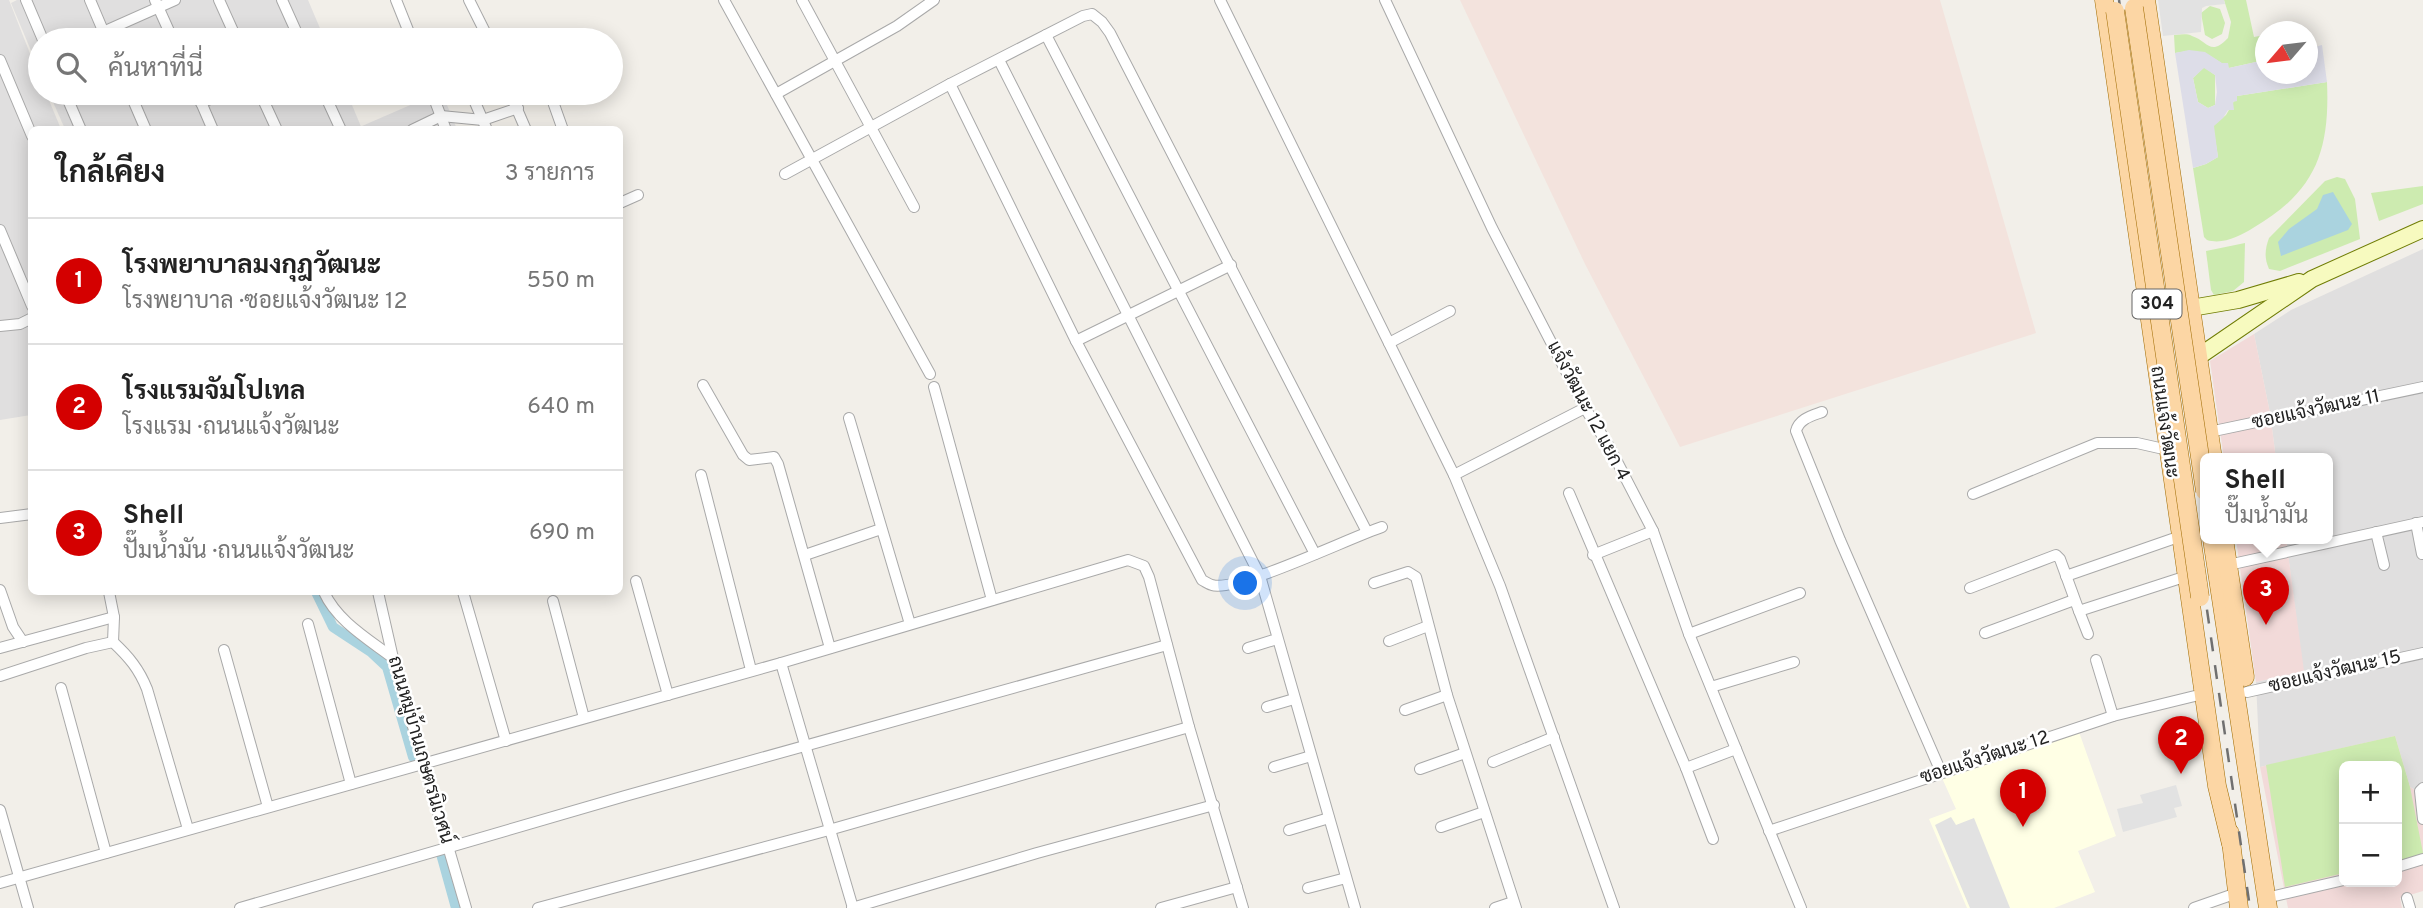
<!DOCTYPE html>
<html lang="th">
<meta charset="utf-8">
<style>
:root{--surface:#fff;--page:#f6f6f6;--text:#222;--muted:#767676;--line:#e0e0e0;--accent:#d40000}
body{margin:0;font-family:Overpass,Sarabun,sans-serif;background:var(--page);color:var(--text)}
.controls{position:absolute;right:21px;bottom:21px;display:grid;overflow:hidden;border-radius:10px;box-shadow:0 4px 18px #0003}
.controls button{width:63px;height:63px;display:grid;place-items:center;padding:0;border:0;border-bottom:2px solid var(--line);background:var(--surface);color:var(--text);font:35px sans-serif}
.compass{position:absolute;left:2255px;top:21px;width:63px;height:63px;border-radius:50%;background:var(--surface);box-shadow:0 4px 18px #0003;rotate:242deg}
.you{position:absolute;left:1246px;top:584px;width:24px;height:24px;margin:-18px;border:5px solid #fff;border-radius:50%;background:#1a73e8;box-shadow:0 0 0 10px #1a73e833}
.badge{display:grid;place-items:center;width:46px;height:46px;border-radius:50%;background:var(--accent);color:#fff;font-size:23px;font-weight:700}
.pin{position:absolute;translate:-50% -58px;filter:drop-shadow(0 2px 4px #0008)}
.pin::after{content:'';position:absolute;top:37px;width:24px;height:21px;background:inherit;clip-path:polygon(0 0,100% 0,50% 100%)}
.popup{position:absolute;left:2200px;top:453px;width:133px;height:91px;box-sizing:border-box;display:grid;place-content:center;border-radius:10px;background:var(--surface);filter:drop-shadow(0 2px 5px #0005);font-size:23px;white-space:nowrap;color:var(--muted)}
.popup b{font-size:26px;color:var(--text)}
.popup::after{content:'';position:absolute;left:50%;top:100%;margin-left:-14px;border:14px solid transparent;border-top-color:var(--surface)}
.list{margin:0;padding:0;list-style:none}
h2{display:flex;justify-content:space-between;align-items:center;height:91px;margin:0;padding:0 28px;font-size:30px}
h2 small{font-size:23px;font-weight:400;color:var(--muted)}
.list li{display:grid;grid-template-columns:46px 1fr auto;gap:21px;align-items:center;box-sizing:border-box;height:126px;padding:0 28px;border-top:2px solid var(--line)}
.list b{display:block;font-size:26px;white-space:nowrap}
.list p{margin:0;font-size:23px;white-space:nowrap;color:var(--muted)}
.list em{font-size:23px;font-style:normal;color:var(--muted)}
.icon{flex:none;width:38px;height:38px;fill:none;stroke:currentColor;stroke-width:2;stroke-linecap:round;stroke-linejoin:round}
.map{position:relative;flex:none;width:2423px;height:908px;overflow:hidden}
.search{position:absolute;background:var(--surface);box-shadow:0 4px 18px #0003;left:28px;top:28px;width:595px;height:77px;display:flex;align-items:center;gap:18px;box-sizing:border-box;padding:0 24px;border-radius:38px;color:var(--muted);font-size:26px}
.panel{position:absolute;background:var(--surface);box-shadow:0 4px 18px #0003;left:28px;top:126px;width:595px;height:469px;border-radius:10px}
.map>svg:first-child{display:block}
.residential{fill:#e0dfdf}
.commercial{fill:#f2dad9;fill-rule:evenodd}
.education{fill:#ffffe5}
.military{fill:#f3e3dd}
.grass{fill:#cdebb0}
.parking{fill:#e2e2e2}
.plaza{fill:#dddde8;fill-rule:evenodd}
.water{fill:#aad3df}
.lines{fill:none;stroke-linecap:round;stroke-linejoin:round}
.canal{stroke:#aad3df;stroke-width:10}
.street-casing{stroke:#a9a9a9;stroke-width:12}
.secondary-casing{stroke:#707d05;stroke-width:18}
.primary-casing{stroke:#a06b00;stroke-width:19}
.street{stroke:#fff;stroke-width:10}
.secondary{stroke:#f7fabf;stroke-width:16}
.primary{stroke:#fcd6a4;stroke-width:18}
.rail{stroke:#707070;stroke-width:2.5;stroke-dasharray:14 14;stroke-linecap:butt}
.primary-bridge-casing{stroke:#a06b00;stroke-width:19;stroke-linecap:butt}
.primary-bridge{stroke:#fcd6a4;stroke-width:18}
.labels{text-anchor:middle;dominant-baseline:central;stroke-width:5;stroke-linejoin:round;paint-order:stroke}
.shield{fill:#fff;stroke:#646464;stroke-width:2}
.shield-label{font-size:18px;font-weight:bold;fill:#222}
.street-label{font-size:19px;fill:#222;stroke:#fff}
</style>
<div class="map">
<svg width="2423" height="908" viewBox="0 0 2423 908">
<rect width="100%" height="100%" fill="#f2efe9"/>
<!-- residential -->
<g class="residential">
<path d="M0,0H9L40,79V93H46L61,129L32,130L31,415L0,420Z"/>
<path d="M17,0H308L325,40H40V72L11,3Z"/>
<path d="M49,93H347L362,129H65Z"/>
<path d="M438,93H442L457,129L364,130L362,126Z"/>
<path d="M2423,249V794L2410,787L2395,736L2260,767L2256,682L2303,671L2286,539H2327V459H2276L2270,413L2254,334L2291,310Z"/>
</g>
<!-- commercial -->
<g class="commercial">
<path d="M2254,334L2270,413L2276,459H2224L2210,361Z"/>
<path d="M2236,539H2286L2304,671L2256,682Z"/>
<path d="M2395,736L2410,787L2423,795V891L2400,898L2402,908H2288L2260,767ZM2344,766H2397V882H2344Z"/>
</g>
<!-- education -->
<path class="education" d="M2079,732L2116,836L2078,851L2095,892L2054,908H1967L1929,819L1956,809L1942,778Z"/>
<!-- military -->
<path class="military" d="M1460,0H1940L2036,333L1680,447L1585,264Z"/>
<!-- grass -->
<g class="grass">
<path d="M2224,0H2246L2254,37L2265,35V60L2229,68C2207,54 2202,48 2175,53L2174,35C2180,35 2186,33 2192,36C2208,41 2210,57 2228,38L2231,22Z"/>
<path d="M2210,6L2220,9L2225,23L2222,34L2212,39L2205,35L2201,13Z"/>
<path d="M2204,67L2215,75V105L2208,108L2198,102L2193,78Z"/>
<path d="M2327,82C2330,152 2315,192 2253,228C2240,236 2223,245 2207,240L2204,237L2193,168L2206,164L2218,157L2213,126L2226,115L2237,96Z"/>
<path d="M2337,177L2345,179L2355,199L2360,239L2280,271L2269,269C2264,258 2265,249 2269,238L2325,181Z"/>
<path d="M2423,186V204L2379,221L2371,193Z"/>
<path d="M2245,243L2244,282L2233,291L2214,295L2211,290L2206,251Z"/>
<path d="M2395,736L2410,787L2423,853L2417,856L2397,861V766H2344V873L2285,887L2266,765Z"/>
</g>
<!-- parking -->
<g class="parking">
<path d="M2158,0H2224L2225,4L2206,6L2202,8L2201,32L2163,36Z"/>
<path d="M2176,785L2182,806L2174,808L2177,817L2123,832L2117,809L2143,803L2140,795Z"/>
<path d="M1951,817L1956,825L1974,818L2010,908H1970L1935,825Z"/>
</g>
<!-- plaza -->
<path class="plaza" d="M2322,45L2327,82L2237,96V101L2233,102L2234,110H2228L2223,118L2214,126L2218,157L2206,164L2193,168L2175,53L2189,50L2205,52L2222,63H2228L2229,68L2265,60L2266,74H2308V49ZM2204,68L2215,75L2217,92L2215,105L2208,108L2198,102L2193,78Z"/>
<!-- water -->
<path class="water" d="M2333,192L2352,224L2348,230L2281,256L2278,242L2289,229L2317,209L2323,195Z"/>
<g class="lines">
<!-- canal -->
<g class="canal">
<path d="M316,592L333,627L371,652L387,667L413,757"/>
<path d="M441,854L456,908"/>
</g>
<defs>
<g id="street">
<path d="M26,0L43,40"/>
<path d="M90,0L107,40"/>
<path d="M155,0L173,40"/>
<path d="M219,0L237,40"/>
<path d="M282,0L300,40"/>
<path d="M396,0L412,40"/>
<path d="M469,0L489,40"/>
<path d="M724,0L930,374"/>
<path d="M802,0L914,207"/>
<path d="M1220,0L1454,475L1500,586L1614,908"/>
<path d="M1385,0L1492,228L1585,408L1610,448L1653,531L1689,634L1801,908"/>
<path d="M1046,35L1315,554"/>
<path d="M85,40L175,0"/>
<path d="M0,60L32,136"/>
<path d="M999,60L1260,576L1355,908"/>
<path d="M950,84L1076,341L1202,580C1206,582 1208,584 1212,585C1236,593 1351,537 1382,527"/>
<path d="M65,93L81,130"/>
<path d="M130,93L146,130"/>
<path d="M197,93L213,130"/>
<path d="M260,93L277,130"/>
<path d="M324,93L341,130"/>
<path d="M432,93L446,130"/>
<path d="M471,93L487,130"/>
<path d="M510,93L526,130"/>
<path d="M776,94L897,26L934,0"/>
<path d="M552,99L563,130"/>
<path d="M201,103L223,93"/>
<path d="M412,130L441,116L483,120L518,108"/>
<path d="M785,174L950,84L1083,16L1092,14L1102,22L1110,33L1367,532"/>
<path d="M620,203L638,195"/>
<path d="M0,230L32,306"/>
<path d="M0,326L20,324L32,318"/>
<path d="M1076,341L1231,265"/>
<path d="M1389,343L1450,311"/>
<path d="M703,385L743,455L749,460L774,457L778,464L830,648"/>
<path d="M934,387L992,600"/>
<path d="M1822,412C1811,416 1799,419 1796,431L1840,540L1941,772"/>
<path d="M849,418L910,624"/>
<path d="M2209,432L2423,387"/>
<path d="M701,475L751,670"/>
<path d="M1454,475L1585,408"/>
<path d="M1569,493L1686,768L1713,839"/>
<path d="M1973,494L2097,443H2137L2168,450"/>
<path d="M0,518L32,514"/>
<path d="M2416,523L2422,554"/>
<path d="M2376,532L2384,565"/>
<path d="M805,555L881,529"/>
<path d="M1593,555L1653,531"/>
<path d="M2228,565L2423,522"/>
<path d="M2066,576L2181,536"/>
<path d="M636,581L668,695"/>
<path d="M1374,583L1408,572L1416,577L1447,695L1516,908"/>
<path d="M1970,588L2056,555L2060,559L2079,611L2187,576"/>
<path d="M0,590L13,627L23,642"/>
<path d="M109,592L114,617L113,642"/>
<path d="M324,592C337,621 368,639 393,658"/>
<path d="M378,592L393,658L466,908"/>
<path d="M463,592L506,741"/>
<path d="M553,601L584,718"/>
<path d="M2079,611L2088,634"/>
<path d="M308,624L351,784"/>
<path d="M1985,633L2074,600"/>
<path d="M1689,634L1800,593"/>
<path d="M1389,641L1428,626"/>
<path d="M113,642C129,657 139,669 147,689L188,829"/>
<path d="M0,648L114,617"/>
<path d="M1248,648L1277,639"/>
<path d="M224,650L268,807"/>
<path d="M2096,660L2113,716"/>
<path d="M781,663L853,908"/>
<path d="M0,676L86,648L113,642"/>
<path d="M1711,687L1794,662"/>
<path d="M61,688L106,853"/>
<path d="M2247,692L2423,653"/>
<path d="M1267,707L1294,699"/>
<path d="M1405,710L1447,695"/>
<path d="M1493,762L1554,737"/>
<path d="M1274,767L1311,756"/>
<path d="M1686,768L1736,749"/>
<path d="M1420,769L1465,753"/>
<path d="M2423,788L2420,791L2423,819"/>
<path d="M0,810L28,908"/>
<path d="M1441,827L1484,812"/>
<path d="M1289,830L1329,818"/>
<path d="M1769,831L2113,716L2203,694"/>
<path d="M2397,867L2423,859"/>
<path d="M0,883L781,663L1128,560L1144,566L1149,577L1189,727L1243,908"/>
<path d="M1308,888L1346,878"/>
<path d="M2266,898L2344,880"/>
<path d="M2407,898L2410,908"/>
<path d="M240,908L625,796L1167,645"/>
<path d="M538,908L829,830L1189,727"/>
<path d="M852,908L1037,853L1214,805"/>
<path d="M1161,908L1237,887"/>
<path d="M1495,908L1513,902"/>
<path d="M2194,908L2237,893"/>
</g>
<g id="secondary">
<path d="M2191,308L2238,300L2299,282"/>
<path d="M2198,357L2312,279L2423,229"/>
</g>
<g id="primary">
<path d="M2104,0L2217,786L2231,844"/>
<path d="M2146,0L2213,459"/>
<path d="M2212,539L2268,908"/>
<path d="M2224,539L2245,677"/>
<path d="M2230,833L2239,908"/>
</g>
</defs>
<!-- street casing -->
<use href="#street" class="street-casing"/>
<!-- secondary casing -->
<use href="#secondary" class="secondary-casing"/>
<!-- primary casing -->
<use href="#primary" class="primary-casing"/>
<!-- street -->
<use href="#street" class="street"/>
<!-- secondary -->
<use href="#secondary" class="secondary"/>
<!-- primary -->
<use href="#primary" class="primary"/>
<!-- rail -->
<path class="rail" d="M2119,0L2250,908"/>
<defs>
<g id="primary-bridge">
<path d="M2134,8L2205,491"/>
<path d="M2115,11L2200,597"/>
</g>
</defs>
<!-- primary-bridge casing -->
<use href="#primary-bridge" class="primary-bridge-casing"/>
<!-- primary-bridge -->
<use href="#primary-bridge" class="primary-bridge"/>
</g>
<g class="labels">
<!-- shield labels -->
<rect class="shield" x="2132.5" y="289.5" width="49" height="29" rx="5"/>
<g class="shield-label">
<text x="2157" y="304">304</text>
</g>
<!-- street labels -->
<g class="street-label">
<text transform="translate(2316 410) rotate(-12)">ซอยแจ้งวัฒนะ 11</text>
<text transform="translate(1588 411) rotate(62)">แจ้งวัฒนะ 12 แยก 4</text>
<text transform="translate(2164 422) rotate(82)">ถนนแจ้งวัฒนะ</text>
<text transform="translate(2335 672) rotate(-13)">ซอยแจ้งวัฒนะ 15</text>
<text transform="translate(420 750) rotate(74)">ถนนหมู่บ้านเกษตรนิเวศน์</text>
<text transform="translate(1985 758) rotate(-18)">ซอยแจ้งวัฒนะ 12</text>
</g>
</g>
</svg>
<div class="controls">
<button>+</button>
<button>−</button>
</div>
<svg class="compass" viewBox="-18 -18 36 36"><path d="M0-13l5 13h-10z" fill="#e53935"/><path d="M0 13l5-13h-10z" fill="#767676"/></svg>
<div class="you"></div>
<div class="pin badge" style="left:2023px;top:827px">1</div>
<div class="pin badge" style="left:2181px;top:774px">2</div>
<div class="pin badge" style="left:2266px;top:625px">3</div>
<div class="popup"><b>Shell</b>ปั๊มน้ำมัน</div>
<div class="search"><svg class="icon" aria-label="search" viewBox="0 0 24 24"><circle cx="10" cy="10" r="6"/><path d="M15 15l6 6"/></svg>ค้นหาที่นี่</div>
<section class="panel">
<h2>ใกล้เคียง<small>3 รายการ</small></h2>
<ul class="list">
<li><span class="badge">1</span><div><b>โรงพยาบาลมงกุฎวัฒนะ</b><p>โรงพยาบาล · ซอยแจ้งวัฒนะ 12</p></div><em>550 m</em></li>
<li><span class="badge">2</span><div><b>โรงแรมจัมโปเทล</b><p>โรงแรม · ถนนแจ้งวัฒนะ</p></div><em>640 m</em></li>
<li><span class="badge">3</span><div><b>Shell</b><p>ปั๊มน้ำมัน · ถนนแจ้งวัฒนะ</p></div><em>690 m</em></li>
</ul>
</section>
</div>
